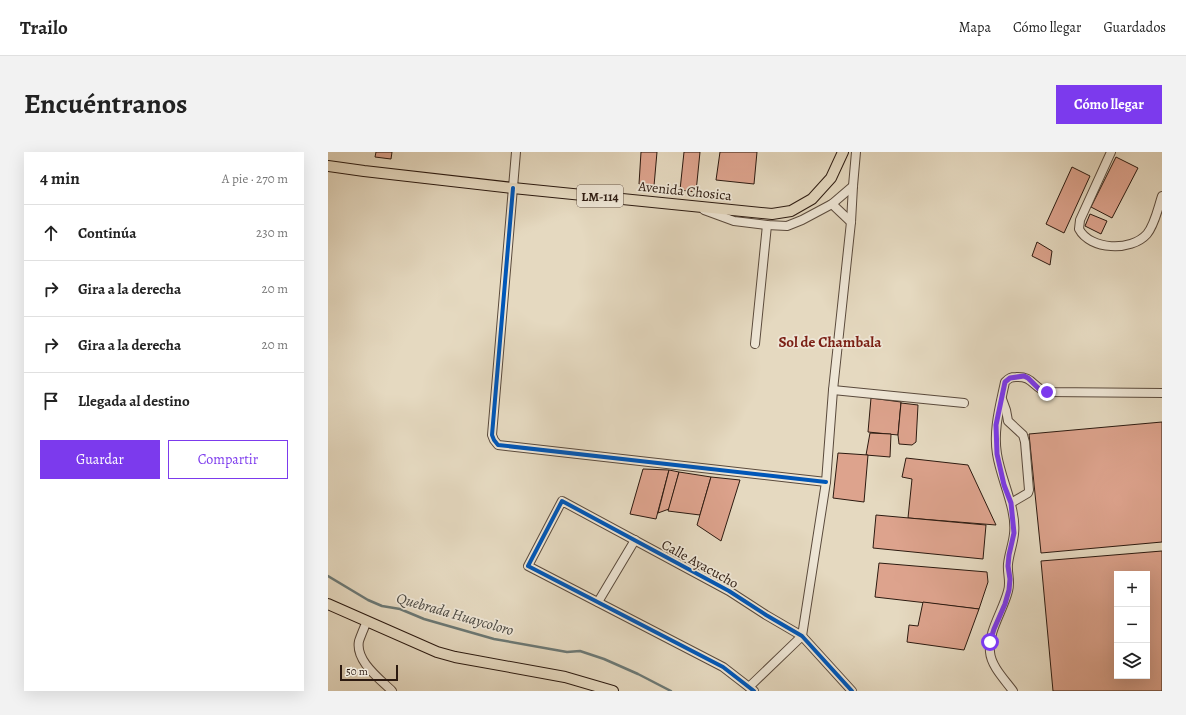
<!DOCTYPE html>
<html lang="es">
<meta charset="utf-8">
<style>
:root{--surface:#fff;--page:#f2f2f2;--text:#222;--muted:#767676;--line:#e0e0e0;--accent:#7c3aed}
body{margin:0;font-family:Alegreya,serif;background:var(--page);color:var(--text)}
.controls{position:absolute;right:12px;bottom:12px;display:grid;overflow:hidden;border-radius:0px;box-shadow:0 4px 16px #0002}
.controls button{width:36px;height:36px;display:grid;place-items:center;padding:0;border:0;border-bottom:1px solid var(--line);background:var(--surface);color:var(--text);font:20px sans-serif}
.scale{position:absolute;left:12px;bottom:10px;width:58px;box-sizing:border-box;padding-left:4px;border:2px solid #2c1a10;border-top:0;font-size:11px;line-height:14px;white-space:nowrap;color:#2c1a10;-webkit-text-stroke:3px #eee6d6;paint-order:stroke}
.stop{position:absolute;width:12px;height:12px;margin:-9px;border:3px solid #7c3aed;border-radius:50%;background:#fff}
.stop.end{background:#7c3aed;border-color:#fff;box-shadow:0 1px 4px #0008}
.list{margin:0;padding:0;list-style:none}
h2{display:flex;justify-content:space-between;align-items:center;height:52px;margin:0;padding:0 16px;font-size:17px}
h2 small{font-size:13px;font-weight:400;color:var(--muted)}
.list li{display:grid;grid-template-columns:26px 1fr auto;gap:12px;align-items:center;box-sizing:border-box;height:56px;padding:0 16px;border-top:1px solid var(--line)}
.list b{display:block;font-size:15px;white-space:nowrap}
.list em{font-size:13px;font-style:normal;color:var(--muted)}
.actions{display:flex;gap:8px;padding:12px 16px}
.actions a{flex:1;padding:9px 0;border:1px solid var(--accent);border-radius:0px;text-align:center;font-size:14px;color:var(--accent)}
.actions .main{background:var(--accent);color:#fff}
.icon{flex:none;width:22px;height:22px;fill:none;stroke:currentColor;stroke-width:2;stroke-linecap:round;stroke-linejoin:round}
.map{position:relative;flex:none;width:834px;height:539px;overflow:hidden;border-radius:0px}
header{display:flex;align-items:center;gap:24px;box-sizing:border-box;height:56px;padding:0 20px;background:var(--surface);border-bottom:1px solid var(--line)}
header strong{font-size:19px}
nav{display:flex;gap:22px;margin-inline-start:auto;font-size:14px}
.intro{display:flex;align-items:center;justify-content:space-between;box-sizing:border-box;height:96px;padding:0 24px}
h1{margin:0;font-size:28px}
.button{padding:10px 18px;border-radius:0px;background:var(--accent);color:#fff;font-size:14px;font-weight:700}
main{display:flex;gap:24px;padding:0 24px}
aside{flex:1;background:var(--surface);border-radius:0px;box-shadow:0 4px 16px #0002}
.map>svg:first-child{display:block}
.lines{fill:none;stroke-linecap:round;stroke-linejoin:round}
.stream{stroke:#6c7975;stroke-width:2.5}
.building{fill:#dda38d;stroke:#2c1a10;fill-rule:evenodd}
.minor-casing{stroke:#5a4a3c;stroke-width:10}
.major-casing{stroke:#2c1a10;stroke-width:12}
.minor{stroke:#eee6d6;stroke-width:8}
.major{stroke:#e5d9c0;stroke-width:10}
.cycleway-casing{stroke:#eee6d6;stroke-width:6}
.cycleway{stroke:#0057b8;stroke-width:4}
.route{stroke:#7c3aed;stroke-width:5}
.labels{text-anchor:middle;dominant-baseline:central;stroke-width:3.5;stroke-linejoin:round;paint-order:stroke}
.shield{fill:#eee6d6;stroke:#66574b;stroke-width:1}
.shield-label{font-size:13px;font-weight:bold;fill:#2c1a10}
.street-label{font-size:14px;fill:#2c1a10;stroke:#eee6d6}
.neighbourhood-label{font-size:15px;font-weight:bold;fill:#7a1f14;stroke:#eee6d6}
.water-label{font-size:15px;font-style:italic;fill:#4c4a43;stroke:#eee6d6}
</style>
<header>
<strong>Trailo</strong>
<nav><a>Mapa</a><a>Cómo llegar</a><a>Guardados</a></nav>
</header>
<div class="intro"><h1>Encuéntranos</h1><a class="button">Cómo llegar</a></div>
<main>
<aside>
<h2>4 min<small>A pie · 270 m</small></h2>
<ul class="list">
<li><svg class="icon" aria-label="ahead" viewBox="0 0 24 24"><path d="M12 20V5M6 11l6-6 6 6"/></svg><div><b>Continúa</b></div><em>230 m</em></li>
<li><svg class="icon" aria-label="right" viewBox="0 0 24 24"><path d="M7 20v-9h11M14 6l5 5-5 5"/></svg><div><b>Gira a la derecha</b></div><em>20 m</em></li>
<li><svg class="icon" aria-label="right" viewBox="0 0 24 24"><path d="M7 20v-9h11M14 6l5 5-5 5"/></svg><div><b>Gira a la derecha</b></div><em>20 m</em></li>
<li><svg class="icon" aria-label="arrive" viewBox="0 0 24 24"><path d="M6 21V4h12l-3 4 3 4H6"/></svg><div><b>Llegada al destino</b></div></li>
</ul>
<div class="actions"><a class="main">Guardar</a><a>Compartir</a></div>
</aside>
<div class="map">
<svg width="834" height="539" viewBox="0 0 834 539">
<rect width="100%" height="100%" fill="#e5d9c0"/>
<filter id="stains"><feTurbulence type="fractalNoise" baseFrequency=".005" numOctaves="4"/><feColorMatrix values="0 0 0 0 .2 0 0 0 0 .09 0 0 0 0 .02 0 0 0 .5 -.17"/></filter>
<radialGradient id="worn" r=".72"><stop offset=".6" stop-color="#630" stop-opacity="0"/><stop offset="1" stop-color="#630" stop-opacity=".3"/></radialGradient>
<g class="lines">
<!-- stream -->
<path class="stream" d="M0,424L40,448L54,454L72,457L96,467L166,487L239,500L252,499L276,507L310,522L343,539"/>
</g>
<!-- building -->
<g class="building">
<path d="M48,0H64L63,7L47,5Z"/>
<path d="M313,0H329L326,34L311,32Z"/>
<path d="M356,0H372L368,40L352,38Z"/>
<path d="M392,0H429L426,32L388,28Z"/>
<path d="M788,5L810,16L784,66L763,55Z"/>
<path d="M744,15L762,24L736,81L718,72Z"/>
<path d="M762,62L779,69L773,82L757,74Z"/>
<path d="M709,90L724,99L722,113L704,104Z"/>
<path d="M543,246L573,250L570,283L540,280Z"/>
<path d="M573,251L590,253L588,290L584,293L571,292L570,283Z"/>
<path d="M834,270V390L713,401L701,282Z"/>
<path d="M542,281L563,282L562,305L538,303Z"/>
<path d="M510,301L540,303L536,350L505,346Z"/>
<path d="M578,306L640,313L668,373L580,366L584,327L574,325Z"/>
<path d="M315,317L341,318L328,367L302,362Z"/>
<path d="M341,318L351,320L341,357L330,361Z"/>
<path d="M351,320L383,325L372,363L340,359Z"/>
<path d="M383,325L412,328L393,389L369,373Z"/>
<path d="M548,363L658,373L655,407L545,396Z"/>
<path d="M834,399V539H725L713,409ZM789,422H819V524H789Z"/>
<path d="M551,411L659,420L660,430L651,457L547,445Z"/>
<path d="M595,450L651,457L636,498L579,490L581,473L590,474Z"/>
</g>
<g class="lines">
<defs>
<g id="minor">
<path d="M188,0L164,283L166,288L170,293L498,330"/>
<path d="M783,0L752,68L751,77C762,98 803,100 819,82C827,72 830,56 834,44"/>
<path d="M504,52L523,70"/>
<path d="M376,58L406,69L439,73L459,74L474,68L504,52L525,34"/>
<path d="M427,192L439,73"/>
<path d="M505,238L636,251"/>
<path d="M674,247L678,258L680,269L695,283L697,290L701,338L700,341L683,351"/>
<path d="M270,450L307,388"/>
<path d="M39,469C36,476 33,483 31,489C27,509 52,527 64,539"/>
<path d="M421,535L474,484L498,330L505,238L523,70L525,34L528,0"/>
<path d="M426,539L395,515L200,414L234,349L401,439L438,463L474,484L524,539"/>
<path d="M685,539C677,528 663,514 662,500C660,479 675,459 680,439C683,429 679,422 680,412C681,402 685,392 686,382C689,357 673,328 669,302C665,278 672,254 677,230C681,226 683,225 688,225C705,224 704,235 719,240L834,241"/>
</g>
<g id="major">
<path d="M0,14L36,19L185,36L444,62L463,59L484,47L503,26L515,0"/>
<path d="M0,452L109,500L127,505L237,525L285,539"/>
</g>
</defs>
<!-- minor casing -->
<use href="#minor" class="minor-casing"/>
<!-- major casing -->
<use href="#major" class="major-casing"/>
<!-- minor -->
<use href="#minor" class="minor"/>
<!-- major -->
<use href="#major" class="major"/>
<defs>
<g id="cycleway">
<path d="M185,36L164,283L166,288L170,293L498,330"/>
<path d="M426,539L395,515L200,414L234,349L401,439L438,463L474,484L524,539"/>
</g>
</defs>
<!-- cycleway casing -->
<use href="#cycleway" class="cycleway-casing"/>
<!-- cycleway -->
<use href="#cycleway" class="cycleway"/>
</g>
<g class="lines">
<!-- route -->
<path class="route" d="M662,490L666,477L677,452L681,438L682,427L680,414L681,403L686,381L683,351L676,333L669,302L668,273L677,230L682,226L696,224L700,226L711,237L719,240"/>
</g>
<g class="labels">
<!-- shield labels -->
<rect class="shield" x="249" y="33" width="46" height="22" rx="3"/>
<g class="shield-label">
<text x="272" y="44">LM-114</text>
</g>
<!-- street labels -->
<g class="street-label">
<text transform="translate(357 39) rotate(6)">Avenida Chosica</text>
<text transform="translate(372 412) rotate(29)">Calle Ayacucho</text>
</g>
<!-- neighbourhood labels -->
<g class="neighbourhood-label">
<text x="502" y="190">Sol de Chambala</text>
</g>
<!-- water labels -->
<g class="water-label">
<text transform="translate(127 462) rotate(16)">Quebrada Huaycoloro</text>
</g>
</g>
<rect width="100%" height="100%" filter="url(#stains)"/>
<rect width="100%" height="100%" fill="url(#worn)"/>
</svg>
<div class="controls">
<button>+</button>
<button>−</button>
<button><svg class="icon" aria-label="layers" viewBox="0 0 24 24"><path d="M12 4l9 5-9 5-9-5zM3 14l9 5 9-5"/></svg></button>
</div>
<div class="scale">50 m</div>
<div class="stop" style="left:662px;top:490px"></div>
<div class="stop end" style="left:719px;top:240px"></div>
</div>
</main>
